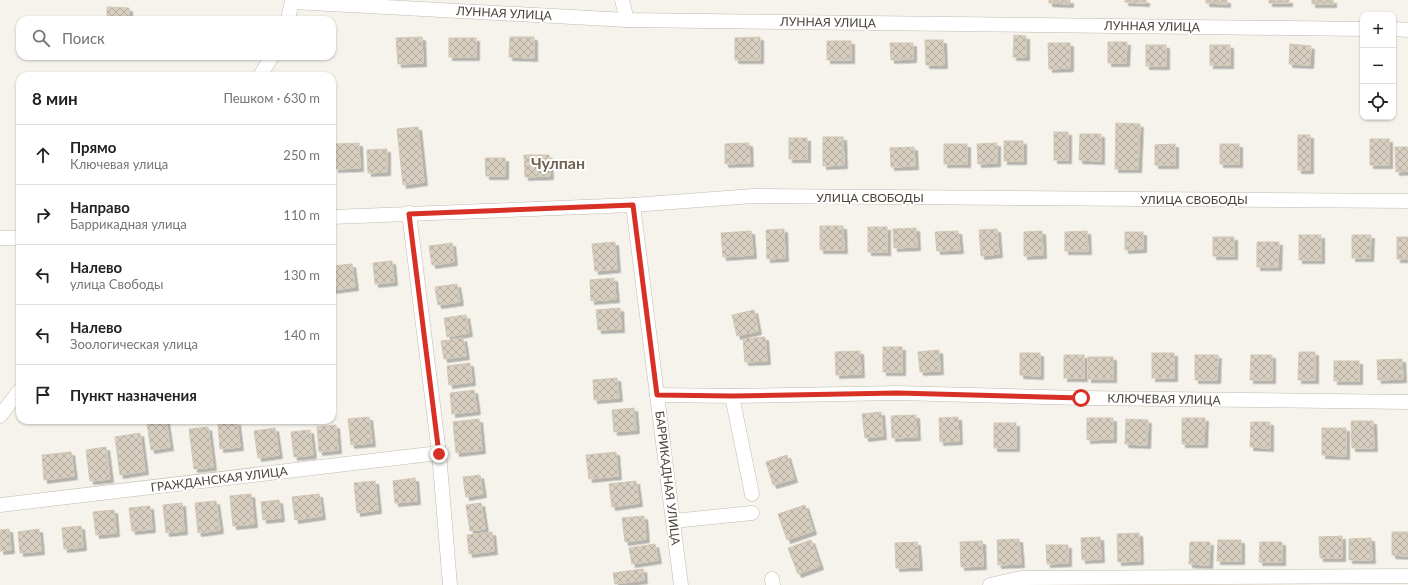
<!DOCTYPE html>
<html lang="ru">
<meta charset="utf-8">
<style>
:root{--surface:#fff;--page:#f6f6f6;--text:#222;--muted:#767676;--line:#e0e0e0}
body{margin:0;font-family:Lato,sans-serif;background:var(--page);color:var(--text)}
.controls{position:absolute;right:12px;top:12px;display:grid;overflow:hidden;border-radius:8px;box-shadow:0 1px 3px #0004}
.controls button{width:36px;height:36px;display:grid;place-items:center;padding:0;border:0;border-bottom:1px solid var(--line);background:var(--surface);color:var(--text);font:20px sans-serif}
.stop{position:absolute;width:12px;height:12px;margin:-9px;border:3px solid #d93025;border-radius:50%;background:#fff}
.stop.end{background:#d93025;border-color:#fff;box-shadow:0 1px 4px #0008}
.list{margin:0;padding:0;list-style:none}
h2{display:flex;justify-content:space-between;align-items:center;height:52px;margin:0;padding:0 16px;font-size:17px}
h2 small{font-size:13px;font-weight:400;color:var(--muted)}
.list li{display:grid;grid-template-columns:26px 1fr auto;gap:12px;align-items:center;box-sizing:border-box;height:60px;padding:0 16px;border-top:1px solid var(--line)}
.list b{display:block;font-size:15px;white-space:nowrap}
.list p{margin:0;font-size:13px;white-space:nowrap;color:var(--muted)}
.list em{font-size:13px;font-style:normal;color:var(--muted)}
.icon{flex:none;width:22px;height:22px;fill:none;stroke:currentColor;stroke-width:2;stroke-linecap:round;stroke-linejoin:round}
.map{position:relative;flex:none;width:1408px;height:585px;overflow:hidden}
.search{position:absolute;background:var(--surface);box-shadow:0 1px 3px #0004;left:16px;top:16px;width:320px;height:44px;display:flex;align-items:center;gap:10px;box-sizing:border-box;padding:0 14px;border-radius:12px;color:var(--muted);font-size:15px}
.panel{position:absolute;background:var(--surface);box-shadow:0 1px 3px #0004;left:16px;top:72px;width:320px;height:352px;border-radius:12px}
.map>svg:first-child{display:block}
.building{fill:url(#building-cross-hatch);stroke:#d3c7b4;filter:url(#shadow)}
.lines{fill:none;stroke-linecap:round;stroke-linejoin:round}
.minor-casing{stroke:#c2bbae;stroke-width:15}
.minor{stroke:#fff;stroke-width:14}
.route{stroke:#d93025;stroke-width:5}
.labels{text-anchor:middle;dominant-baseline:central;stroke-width:4;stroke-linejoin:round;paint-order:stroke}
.street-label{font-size:12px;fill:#4b4439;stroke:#fff}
.district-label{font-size:16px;font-weight:bold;fill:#6e6250;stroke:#fff}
</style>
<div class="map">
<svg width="1408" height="585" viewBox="0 0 1408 585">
<defs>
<pattern id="building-cross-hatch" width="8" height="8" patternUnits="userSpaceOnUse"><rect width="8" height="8" fill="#d8cfc1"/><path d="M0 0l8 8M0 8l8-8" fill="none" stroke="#b1aa9e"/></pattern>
<filter id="shadow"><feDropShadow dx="3.5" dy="3.5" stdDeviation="0" flood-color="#0004"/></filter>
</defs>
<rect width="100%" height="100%" fill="#f6f3ec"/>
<!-- building -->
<g class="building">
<path d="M1049,0H1070V4L1049,3Z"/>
<path d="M1125,0H1146V3L1125,2Z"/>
<path d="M1206,0H1227V4L1206,3Z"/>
<rect x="1269" y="0" width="20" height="3"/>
<rect x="1312" y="0" width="21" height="4"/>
<path d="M107,7L129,8V20H107Z"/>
<path d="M1014,35L1026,36V57H1013Z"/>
<path d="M422,37L423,63L398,64L396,38Z"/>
<path d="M510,37H534V58L509,57Z"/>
<path d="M760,37V60H735V38Z"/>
<rect x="449" y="38" width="27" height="19"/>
<path d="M925,40H943L944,65H926Z"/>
<rect x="827" y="41" width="24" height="19"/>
<path d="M1108,42H1127L1126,63H1108Z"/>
<path d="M890,43H913V59L891,60Z"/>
<path d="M1048,43H1070V68L1049,69Z"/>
<path d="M1290,44L1311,46L1310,65L1289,64Z"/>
<rect x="1146" y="45" width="20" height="21"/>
<rect x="1210" y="45" width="20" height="20"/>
<path d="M1116,123L1140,124L1138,169H1115Z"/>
<path d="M418,127L424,182L403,185L397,129Z"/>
<rect x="1054" y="132" width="14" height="28"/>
<path d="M1080,134H1101V161L1079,160Z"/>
<rect x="1298" y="135" width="12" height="35"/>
<path d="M823,137H843L844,165L823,166Z"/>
<rect x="789" y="138" width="18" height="21"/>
<rect x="1370" y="139" width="19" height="26"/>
<rect x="1004" y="141" width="19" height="20"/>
<path d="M359,143L360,168L335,169L334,144Z"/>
<path d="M749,143L750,163L725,164V144Z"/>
<path d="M997,143V163L978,164L977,144Z"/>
<rect x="944" y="144" width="23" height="20"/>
<path d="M1175,144V165H1155V145Z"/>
<rect x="1220" y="144" width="19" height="20"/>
<path d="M914,147L915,166L891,167L890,148Z"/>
<path d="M1395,147H1408V171L1396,172Z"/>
<path d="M387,149V172L368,173L367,150Z"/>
<path d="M524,155H549L550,176L525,177Z"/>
<path d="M485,158H505V176H486Z"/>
<path d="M820,226H843L844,250H820Z"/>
<rect x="868" y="227" width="19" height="25"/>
<path d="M916,228L917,247L894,248L893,229Z"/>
<path d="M784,229L785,258L767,259L766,230Z"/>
<path d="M997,229L999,254L981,256L979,230Z"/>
<path d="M751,231L753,255L723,257L721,233Z"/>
<path d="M958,231L960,250L937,251L935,232Z"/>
<path d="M1042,231L1043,255L1024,256V232Z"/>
<path d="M1087,231L1088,251H1065V232Z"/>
<path d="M1125,232H1143V249L1125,250Z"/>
<rect x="1299" y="235" width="22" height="25"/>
<path d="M1352,235H1371L1370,258H1352Z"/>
<rect x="1213" y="237" width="21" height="19"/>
<rect x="1397" y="237" width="11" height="22"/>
<path d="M615,242L617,269L595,271L592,244Z"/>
<path d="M1257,242H1279L1278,267H1257Z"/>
<path d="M452,243L454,262L432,265L429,246Z"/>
<path d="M392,261L394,282L375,284L373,263Z"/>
<path d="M352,264L355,287L332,290V266Z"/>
<path d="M614,278L616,299L591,301L590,280Z"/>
<path d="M457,284L460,302L438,305L435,287Z"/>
<path d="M620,308L621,329L598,330L596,310Z"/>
<path d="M754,310L758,331L737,336L732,315Z"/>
<path d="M466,315L469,333L447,337L444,318Z"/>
<path d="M765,337L767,361L745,362L743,339Z"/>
<path d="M463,338L466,356L444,359L441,341Z"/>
<rect x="883" y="347" width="19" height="25"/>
<path d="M939,350L940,371L920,372L918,352Z"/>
<path d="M860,351L861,374L836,375L835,352Z"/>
<path d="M1299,352H1315V380H1298Z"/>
<path d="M1020,353H1040V376L1020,375Z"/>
<rect x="1152" y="353" width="22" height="25"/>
<rect x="1064" y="355" width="20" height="23"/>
<path d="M1195,355H1218L1217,380H1195Z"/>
<path d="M1251,355H1272V380H1250Z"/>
<rect x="1088" y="357" width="25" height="22"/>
<path d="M1402,359L1403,379L1378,380L1377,360Z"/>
<rect x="1334" y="361" width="25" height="20"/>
<path d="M470,363L472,382L449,385L447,366Z"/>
<path d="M617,378L619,398L594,400L593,380Z"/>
<path d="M474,390L477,411L452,414L450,393Z"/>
<path d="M634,408L636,430L614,432L612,410Z"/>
<path d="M881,412L883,436L865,438L862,414Z"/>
<path d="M916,415L917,437L892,438L891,416Z"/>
<path d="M369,417L372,443L351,445L348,419Z"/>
<path d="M958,417L959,441L940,442L939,418Z"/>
<path d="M1087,418H1113V439L1087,440Z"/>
<path d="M1182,418H1205L1204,444H1182Z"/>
<path d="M479,419L482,450L456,453L453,422Z"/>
<path d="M1126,419L1148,420L1147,445L1125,444Z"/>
<path d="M166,420L170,447L151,450L147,423Z"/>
<path d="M1351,421H1373L1374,448H1352Z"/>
<path d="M237,422L240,447L220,449L218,424Z"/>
<path d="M1251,422H1270V448L1250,447Z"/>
<rect x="994" y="423" width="22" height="25"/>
<path d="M336,425L338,450L319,452L317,427Z"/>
<path d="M208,427L213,467L194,469L189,429Z"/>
<path d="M275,428L279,455L258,458L254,431Z"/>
<path d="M1322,428H1346V456L1322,455Z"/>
<path d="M310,430L313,455L294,457L291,432Z"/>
<path d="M140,433L145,471L120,475L115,437Z"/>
<path d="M106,447L110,479L90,481L86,450Z"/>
<path d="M71,452L74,476L44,480L42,455Z"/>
<path d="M616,452L618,476L589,479L586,455Z"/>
<path d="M787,455L794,479L773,485L766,462Z"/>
<path d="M480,475L483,494L466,497L463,477Z"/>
<path d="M415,478L417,501L395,503L393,481Z"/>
<path d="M375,481L378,510L357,513L354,483Z"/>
<path d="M636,481L639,503L612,507L609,484Z"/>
<path d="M251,494L254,524L233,526L230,496Z"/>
<path d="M319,494L322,516L295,520L292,497Z"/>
<path d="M279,500L281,518L263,520L261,502Z"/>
<path d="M216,501L220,530L198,533L195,503Z"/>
<path d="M182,503L184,531L166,533L163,505Z"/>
<path d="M481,503L485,529L470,531L466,505Z"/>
<path d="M805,505L813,531L787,540L778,514Z"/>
<path d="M150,506L152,529L132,531L129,508Z"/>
<path d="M114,510L116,533L96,535L93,512Z"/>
<path d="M644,516L646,539L625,542L622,518Z"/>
<path d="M81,526L83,547L64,549L62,528Z"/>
<path d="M9,529L11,550L0,551V530Z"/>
<path d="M39,529L41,551L20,553L18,532Z"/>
<path d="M492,532L494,551L469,554L467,535Z"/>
<path d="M1392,532H1408V556L1392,555Z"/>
<path d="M1139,533L1140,561L1118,562L1117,534Z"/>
<path d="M1342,536V558H1320L1319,537Z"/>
<path d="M1100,537L1101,559L1082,560L1081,538Z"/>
<path d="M1371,538L1372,560H1349V539Z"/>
<path d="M1019,539L1021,564L998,565L997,540Z"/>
<path d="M811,540L820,566L798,574L788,548Z"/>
<path d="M1218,540H1241V561H1217Z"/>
<path d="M982,541L983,566L961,567L960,542Z"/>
<path d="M917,542L919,567L896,568L895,543Z"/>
<path d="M1190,542H1210L1209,565L1189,564Z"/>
<path d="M1260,542H1282V562H1259Z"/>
<path d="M655,544L658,560L632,564L629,548Z"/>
<path d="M1046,545H1068V563L1047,564Z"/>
<path d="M643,569L644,580L615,584L613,573Z"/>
</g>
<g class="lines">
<defs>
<g id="minor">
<path d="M622,0L627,20"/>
<path d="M293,2L627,20L1363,29"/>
<path d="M288,20L292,0"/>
<path d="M1393,29L1408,30"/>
<path d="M260,76L272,56"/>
<path d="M633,205L681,585"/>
<path d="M409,213L439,453L450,585"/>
<path d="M332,217L633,205L753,196L1408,201"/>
<path d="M0,238H20"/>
<path d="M657,395L732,396L898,393L1081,398L1408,402"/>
<path d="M732,396L752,494"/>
<path d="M0,416L20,390"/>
<path d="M0,505L439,453"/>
<path d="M673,521L752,513"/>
<path d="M772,579L773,585"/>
<path d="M990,585L1021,578L1408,576"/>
</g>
</defs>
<!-- minor casing -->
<use href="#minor" class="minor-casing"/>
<!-- minor -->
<use href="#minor" class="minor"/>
</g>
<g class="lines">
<!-- route -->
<path class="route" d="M439,454L409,214L633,205L657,395L732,396L898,393L1081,398"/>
</g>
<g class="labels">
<!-- street labels -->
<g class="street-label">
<text transform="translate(504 13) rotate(3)">ЛУННАЯ УЛИЦА</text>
<text transform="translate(828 22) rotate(1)">ЛУННАЯ УЛИЦА</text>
<text transform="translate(1152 26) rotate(1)">ЛУННАЯ УЛИЦА</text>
<text x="870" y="197">УЛИЦА СВОБОДЫ</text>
<text x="1194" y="199">УЛИЦА СВОБОДЫ</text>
<text transform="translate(1164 399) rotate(1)">КЛЮЧЕВАЯ УЛИЦА</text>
<text transform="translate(668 478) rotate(83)">БАРРИКАДНАЯ УЛИЦА</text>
<text transform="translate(219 479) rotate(-7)">ГРАЖДАНСКАЯ УЛИЦА</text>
</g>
<!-- district labels -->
<g class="district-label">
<text x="558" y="162">Чулпан</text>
</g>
</g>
</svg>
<div class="controls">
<button>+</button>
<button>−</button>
<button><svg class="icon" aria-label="locate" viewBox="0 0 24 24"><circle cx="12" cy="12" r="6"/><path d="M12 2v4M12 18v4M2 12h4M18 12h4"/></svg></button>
</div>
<div class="stop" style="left:1081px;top:398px"></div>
<div class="stop end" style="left:439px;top:454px"></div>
<div class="search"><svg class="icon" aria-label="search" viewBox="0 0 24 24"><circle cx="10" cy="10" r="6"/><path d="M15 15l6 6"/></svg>Поиск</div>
<section class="panel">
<h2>8 мин<small>Пешком · 630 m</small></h2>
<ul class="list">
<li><svg class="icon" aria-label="ahead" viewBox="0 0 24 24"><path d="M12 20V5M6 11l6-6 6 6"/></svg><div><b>Прямо</b><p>Ключевая улица</p></div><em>250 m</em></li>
<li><svg class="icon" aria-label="right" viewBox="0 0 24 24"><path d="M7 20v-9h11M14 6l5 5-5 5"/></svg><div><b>Направо</b><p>Баррикадная улица</p></div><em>110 m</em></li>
<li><svg class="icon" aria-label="left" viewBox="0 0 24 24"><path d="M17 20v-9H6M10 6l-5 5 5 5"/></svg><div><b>Налево</b><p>улица Свободы</p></div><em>130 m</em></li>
<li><svg class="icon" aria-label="left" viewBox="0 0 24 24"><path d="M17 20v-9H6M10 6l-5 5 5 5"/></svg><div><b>Налево</b><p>Зоологическая улица</p></div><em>140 m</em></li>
<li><svg class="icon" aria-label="arrive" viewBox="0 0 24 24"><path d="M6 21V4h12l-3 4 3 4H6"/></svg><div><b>Пункт назначения</b></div></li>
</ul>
</section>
</div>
